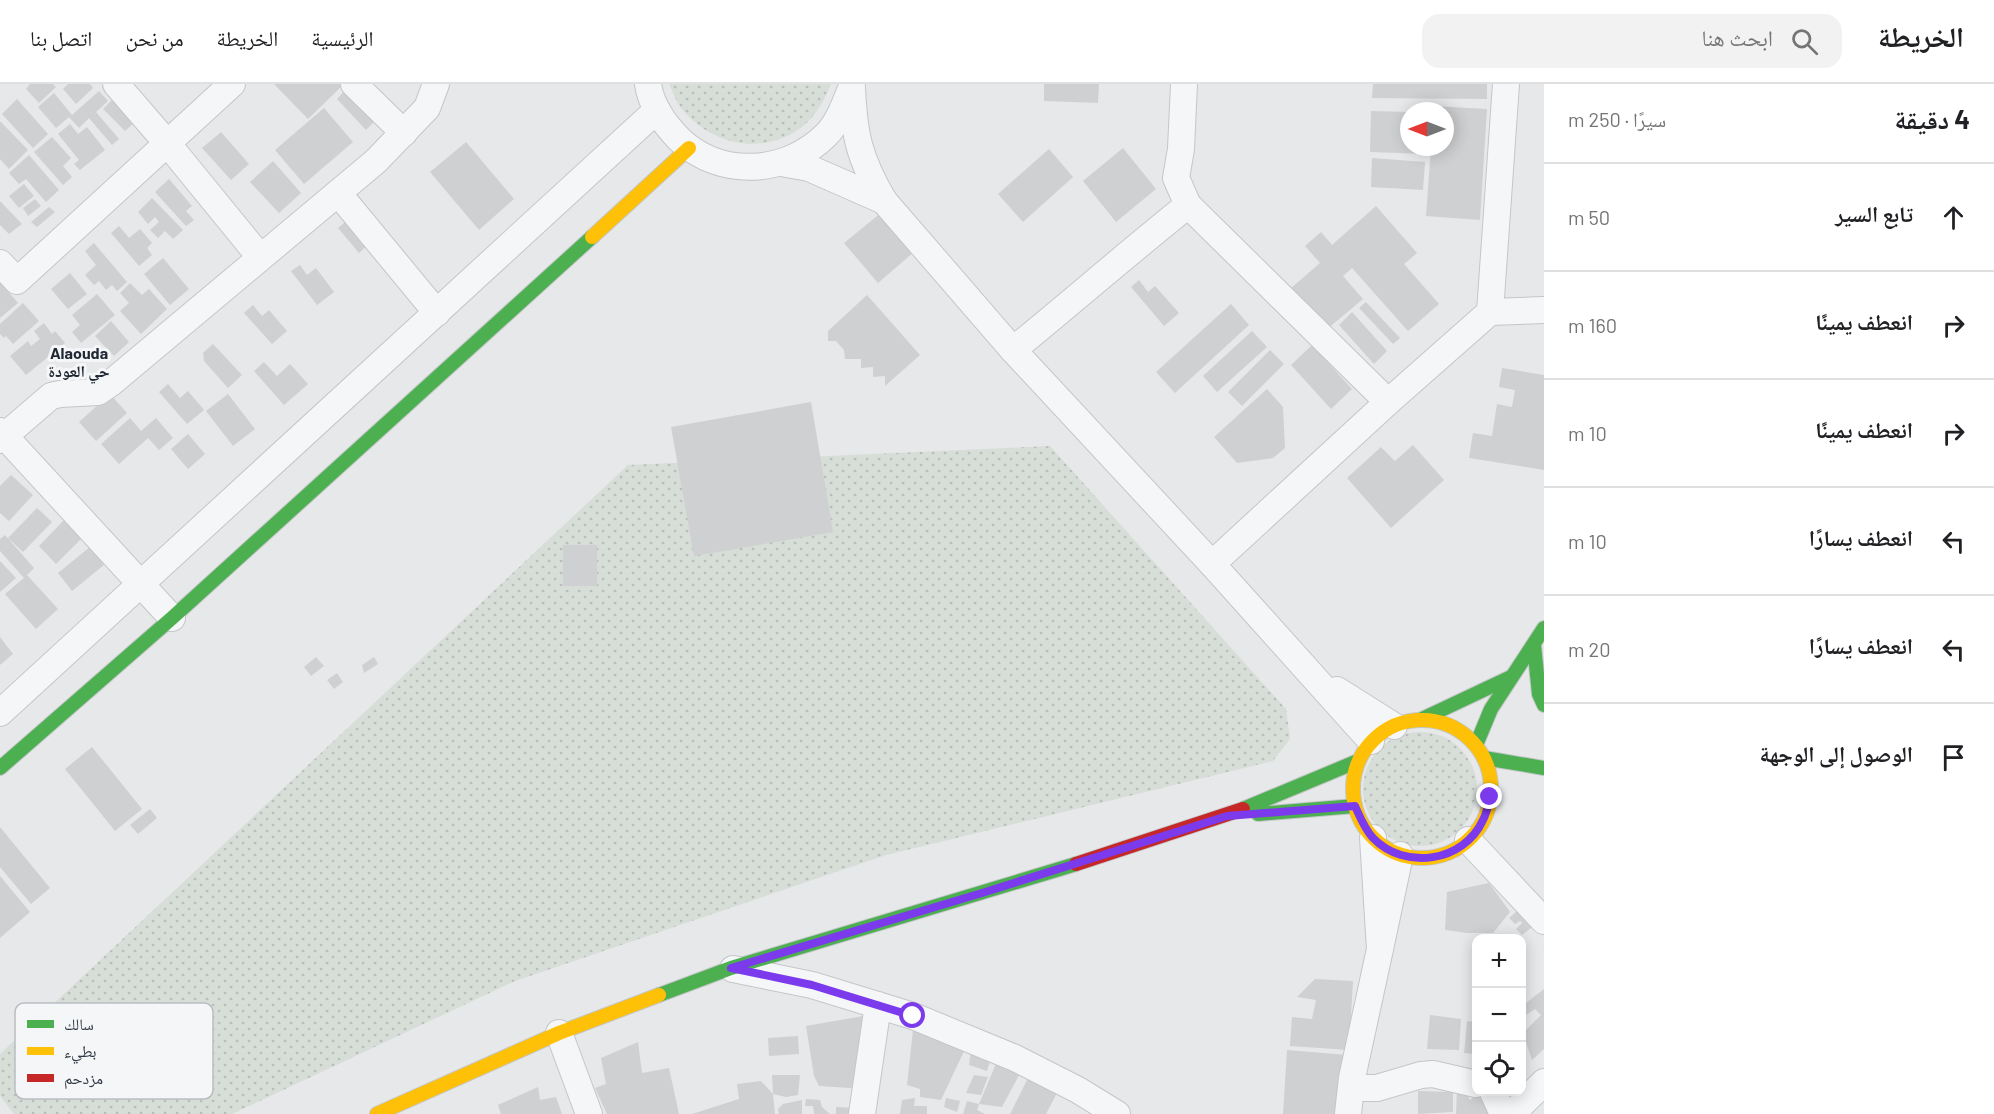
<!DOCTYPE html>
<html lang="ar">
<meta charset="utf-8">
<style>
:root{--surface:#fff;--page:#f2f2f2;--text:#202124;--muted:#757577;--line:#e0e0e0}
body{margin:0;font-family:Barlow,"Noto Naskh Arabic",sans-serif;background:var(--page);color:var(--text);direction:rtl}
.controls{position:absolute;right:18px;bottom:18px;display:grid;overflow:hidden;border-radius:12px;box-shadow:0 3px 15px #0003}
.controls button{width:54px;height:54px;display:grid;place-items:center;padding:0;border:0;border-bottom:2px solid var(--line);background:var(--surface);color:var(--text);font:30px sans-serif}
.compass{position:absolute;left:1400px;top:18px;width:54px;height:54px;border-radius:50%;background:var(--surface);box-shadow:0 3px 15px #0003;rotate:270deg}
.stop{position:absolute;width:18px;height:18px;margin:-14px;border:4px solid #7c3aed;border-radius:50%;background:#fff}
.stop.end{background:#7c3aed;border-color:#fff;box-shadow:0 2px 6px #0008}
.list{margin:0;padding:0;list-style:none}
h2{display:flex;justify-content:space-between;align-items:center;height:78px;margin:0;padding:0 24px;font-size:26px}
h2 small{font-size:20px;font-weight:400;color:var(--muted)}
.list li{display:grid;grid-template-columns:39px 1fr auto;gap:18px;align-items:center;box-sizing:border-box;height:108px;padding:0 24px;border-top:2px solid var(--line)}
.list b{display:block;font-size:22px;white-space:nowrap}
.list em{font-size:20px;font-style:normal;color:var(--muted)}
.icon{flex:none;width:33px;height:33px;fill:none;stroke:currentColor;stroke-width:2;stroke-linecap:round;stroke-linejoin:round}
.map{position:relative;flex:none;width:1544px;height:1030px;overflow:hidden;direction:ltr}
header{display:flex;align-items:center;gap:36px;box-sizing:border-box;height:84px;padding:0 30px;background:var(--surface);border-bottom:2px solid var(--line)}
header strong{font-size:28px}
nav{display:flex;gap:33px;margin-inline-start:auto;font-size:21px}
.search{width:420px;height:54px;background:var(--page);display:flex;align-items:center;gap:15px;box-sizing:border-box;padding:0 21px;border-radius:18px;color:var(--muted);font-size:22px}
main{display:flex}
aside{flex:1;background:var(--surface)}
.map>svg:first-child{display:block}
.park{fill:url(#park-dots)}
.building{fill:#ced0d2}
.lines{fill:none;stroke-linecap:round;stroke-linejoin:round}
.street-casing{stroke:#c4c6c8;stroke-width:28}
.fast-casing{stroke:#c4c6c8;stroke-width:16}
.slow-casing{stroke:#c4c6c8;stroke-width:16}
.jam-casing{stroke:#c4c6c8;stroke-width:16}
.street{stroke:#f5f6f7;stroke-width:26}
.fast{stroke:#4caf50;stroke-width:14}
.slow{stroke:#ffc107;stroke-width:14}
.jam{stroke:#c62828;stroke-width:14}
.route{stroke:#7c3aed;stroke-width:8}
.labels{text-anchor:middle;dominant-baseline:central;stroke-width:6;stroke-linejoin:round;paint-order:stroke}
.neighbourhood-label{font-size:16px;font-weight:bold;fill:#1f2833;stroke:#f4f6f8}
.key{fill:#f4f6f8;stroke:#b9bdc1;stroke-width:1.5}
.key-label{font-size:16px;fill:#2e3742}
</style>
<header>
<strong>الخريطة</strong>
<div class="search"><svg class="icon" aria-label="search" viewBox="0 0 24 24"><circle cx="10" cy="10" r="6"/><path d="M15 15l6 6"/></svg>ابحث هنا</div>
<nav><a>الرئيسية</a><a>الخريطة</a><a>من نحن</a><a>اتصل بنا</a></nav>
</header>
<main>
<aside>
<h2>4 دقيقة<small>سيرًا · 250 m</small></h2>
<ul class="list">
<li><svg class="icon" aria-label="ahead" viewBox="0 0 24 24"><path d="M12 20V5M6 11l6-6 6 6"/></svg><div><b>تابع السير</b></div><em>50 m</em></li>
<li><svg class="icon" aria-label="right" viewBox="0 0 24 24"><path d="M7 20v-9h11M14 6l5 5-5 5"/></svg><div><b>انعطف يمينًا</b></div><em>160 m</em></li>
<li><svg class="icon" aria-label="right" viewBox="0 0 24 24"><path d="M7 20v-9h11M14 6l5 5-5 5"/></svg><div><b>انعطف يمينًا</b></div><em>10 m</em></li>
<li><svg class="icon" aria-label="left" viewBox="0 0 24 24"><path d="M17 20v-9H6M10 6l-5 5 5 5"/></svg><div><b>انعطف يسارًا</b></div><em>10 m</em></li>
<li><svg class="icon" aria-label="left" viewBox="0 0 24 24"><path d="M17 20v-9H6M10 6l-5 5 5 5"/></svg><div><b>انعطف يسارًا</b></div><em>20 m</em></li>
<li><svg class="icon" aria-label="arrive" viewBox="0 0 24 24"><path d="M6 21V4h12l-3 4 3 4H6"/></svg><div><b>الوصول إلى الوجهة</b></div></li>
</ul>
</aside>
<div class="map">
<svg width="1544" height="1030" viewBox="0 0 1544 1030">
<defs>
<pattern id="park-dots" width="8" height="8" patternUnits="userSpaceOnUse" patternTransform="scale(1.5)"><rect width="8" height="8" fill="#d7ddd7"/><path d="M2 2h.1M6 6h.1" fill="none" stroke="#b9beba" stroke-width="1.8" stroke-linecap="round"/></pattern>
</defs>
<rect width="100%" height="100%" fill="#e6e8ea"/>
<!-- park -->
<g class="park">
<path d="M669,0H831C824,16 817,31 803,42C764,73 711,61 682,25C676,18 673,8 669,0Z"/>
<path d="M1050,362L1286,625L1290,655L1273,677L886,771L515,897L232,1030H14L0,1012V970L628,381Z"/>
<circle cx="1420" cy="705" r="57"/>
</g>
<!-- building -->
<g class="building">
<path d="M30,0H53L56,3L39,19L26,5Z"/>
<path d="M68,0H90L93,4L76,20L63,5Z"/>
<path d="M274,0H344L308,35Z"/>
<path d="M1044,0H1099L1098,19L1044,17Z"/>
<path d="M1373,0H1487V15L1372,14Z"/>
<path d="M350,1L380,32L366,46L337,15Z"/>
<path d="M99,7L108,17L96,28L119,55L112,61L89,34L79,44L69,33L56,44L38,23L54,9L72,31Z"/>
<path d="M17,15L48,50L33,64L2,30Z"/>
<path d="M112,16L134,39L125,47L103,25Z"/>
<path d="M1433,22L1487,25L1480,136L1426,132L1431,63H1445V27H1433Z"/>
<path d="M324,24L353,58L304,100L275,66Z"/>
<path d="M1371,27L1409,28V63H1425V70L1370,68Z"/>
<path d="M0,37L28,66L9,85L0,75Z"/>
<path d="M70,40L78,50L87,43L105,66L80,86L74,80L79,76L58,50Z"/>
<path d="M221,48L249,80L231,96L202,64Z"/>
<path d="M52,53L71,74L63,82L72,93L63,101L34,68Z"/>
<path d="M466,58L514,115L479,146L430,88Z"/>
<path d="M1123,64L1156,105L1116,138L1083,97Z"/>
<path d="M1049,65L1073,93L1023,138L998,110Z"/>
<path d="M29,71L59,106L46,118L26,95L19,100L9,89Z"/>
<path d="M1372,74L1425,78L1423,106L1371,103Z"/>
<path d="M273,77L301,109L279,129L250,98Z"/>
<path d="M169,95L192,122L186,127L194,136L186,142L155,108Z"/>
<path d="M24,100L34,112L19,124L9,112Z"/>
<path d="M152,114L183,146L173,155L165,147L158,154L150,146L159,138L155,133L148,140L138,128Z"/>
<path d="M35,115L41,122L28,132L23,124Z"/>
<path d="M0,117L22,140L9,150L0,141Z"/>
<path d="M1376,122L1417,169L1404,180L1439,220L1408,247L1352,184L1343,192L1363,215L1326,246L1290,205L1320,179L1305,162L1321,148L1332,161Z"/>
<path d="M49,123L55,128L37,143L31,138Z"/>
<path d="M882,128L915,167L878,199L844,159Z"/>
<path d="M351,133L372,157L359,169L338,144Z"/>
<path d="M119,142L129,154L140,145L152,159L147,164L152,171L139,182L111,149Z"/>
<path d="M94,159L127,198L117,207L112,201L106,206L99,197L94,201L85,191L96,181L85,167Z"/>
<path d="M163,174L189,205L170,221L144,190Z"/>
<path d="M300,181L307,191L316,184L334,208L317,221L291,187Z"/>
<path d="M70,189L87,210L68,225L51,205Z"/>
<path d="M1139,196L1148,208L1155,202L1179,229L1164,242L1131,203Z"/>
<path d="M0,198L18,219L0,234Z"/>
<path d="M130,199L142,211L149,205L167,225L141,250L120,227L129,219L120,209Z"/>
<path d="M97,210L115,231L81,259L72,248L80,241L72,231Z"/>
<path d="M867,211L920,271L885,302V292L873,293V283L861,284V275H845L844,266L836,257H828V247Z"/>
<path d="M1366,218L1400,254L1393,260L1359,224Z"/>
<path d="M23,219L39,237L13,260L6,252L4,254L0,250V240Z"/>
<path d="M1231,220L1249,241L1175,309L1156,288Z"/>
<path d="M253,221L262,232L269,226L287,247L272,260L244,229Z"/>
<path d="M1352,228L1387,267L1374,280L1339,241Z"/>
<path d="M111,237L129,258L114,272L95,252Z"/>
<path d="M44,239L52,250L55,247L65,259L26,291L10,272L28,257L31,262L40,255L34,247Z"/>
<path d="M1252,247L1267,263L1217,308L1203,292Z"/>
<path d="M213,260L242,291L228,304L204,277L203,269Z"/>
<path d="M1312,261L1352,305L1331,325L1291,281Z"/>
<path d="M1270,266L1284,280L1242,322L1228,308Z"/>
<path d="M264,278L277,292L290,280L308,300L284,321L254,287Z"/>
<path d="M1502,284L1544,291V386L1469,374L1473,349L1492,352L1497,320L1512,323L1515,306L1499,303Z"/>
<path d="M168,300L180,314L188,307L204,326L187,340L159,308Z"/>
<path d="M1267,305L1283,323L1285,364L1273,374L1237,379L1214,353Z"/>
<path d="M110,310L127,329L96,357L79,338Z"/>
<path d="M228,310L255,345L233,362L206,327Z"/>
<path d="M811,318L833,448L694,472L671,343Z"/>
<path d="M130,334L141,347L156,334L173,354L159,366L148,354L119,380L101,360Z"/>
<path d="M188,350L205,370L188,385L171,365Z"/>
<path d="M1413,361L1444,396L1391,444L1347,394L1381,363L1395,377Z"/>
<path d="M11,391L33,411L9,437L0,429V402Z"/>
<path d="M37,424L52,438L23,468L8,454Z"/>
<path d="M67,433L85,451L56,480L39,462Z"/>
<path d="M5,451L34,484L27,491L58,525L36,545L5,510L24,494L0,467V455Z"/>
<rect x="563" y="461" width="34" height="41"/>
<path d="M90,463L104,481L72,507L58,489Z"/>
<path d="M0,477L16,494L0,508Z"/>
<path d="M0,553L13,570L0,581Z"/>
<path d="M316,573L324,582L311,592L304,583Z"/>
<path d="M374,573L378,580L364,589L362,581Z"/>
<path d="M337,589L343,598L334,605L327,596Z"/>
<path d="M92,663L142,725L115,747L65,685Z"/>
<path d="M150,725L157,734L138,750L130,741Z"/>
<path d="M0,743L50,804L31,820L0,783Z"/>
<path d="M0,792L30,828L0,854Z"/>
<path d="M1489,799L1510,828L1493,849H1467L1445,846L1447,808Z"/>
<path d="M1522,823L1536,840L1522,851L1516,845L1522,839L1520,837L1515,840L1509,834Z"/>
<path d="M1315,895L1353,897L1349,966L1290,962L1292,933L1312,935L1316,916L1297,913Z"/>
<path d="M1544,905V965L1532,976L1523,949L1541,931L1535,925L1523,933L1522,922Z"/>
<path d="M1430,931L1461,935L1459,966L1427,965Z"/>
<path d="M863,932L869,935L865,1005L819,1002L814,992L806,942Z"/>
<path d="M914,937L966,963L941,1016L920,1013V1005L907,1001Z"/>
<path d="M1467,937L1476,938V970L1464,969Z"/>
<path d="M798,952L799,970L769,972L768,954Z"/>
<path d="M638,958L642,989L669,984L679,1030H607L595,1004L606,1000L601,974Z"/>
<path d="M1287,966L1347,971L1342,1030H1283Z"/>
<path d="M971,967L991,973L987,987L969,981Z"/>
<path d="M999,973L1023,984L1002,1023L979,1020Z"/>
<path d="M772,991H800L798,1011L786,1013L773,1010Z"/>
<path d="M974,991L988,993L981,1011L966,1009Z"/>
<path d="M1029,992L1058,1007L1046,1030H1010Z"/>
<path d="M761,997L773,1010L775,1030H692L739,1015L737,1000Z"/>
<path d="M538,1003L540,1016L556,1013L562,1030H501L498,1021Z"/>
<path d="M1457,1004L1472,1006L1468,1013L1470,1016L1477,1010L1493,1030H1456Z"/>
<path d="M1418,1007L1453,1008V1028L1418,1030Z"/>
<path d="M915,1014L914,1022H927V1030H900L902,1016Z"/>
<path d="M946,1014L960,1017L957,1028L944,1023Z"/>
<path d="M806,1015L820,1016L822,1023L830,1030H814L813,1022H805Z"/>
<path d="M802,1016V1030H779L778,1025L783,1020Z"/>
<path d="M967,1017L979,1020L977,1026L985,1030H963Z"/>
<path d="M836,1023L856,1024L855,1030H836Z"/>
</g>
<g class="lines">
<defs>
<g id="street">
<path d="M116,0L167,59L260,173"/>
<path d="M354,0L404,49"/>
<path d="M648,0C651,21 665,41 680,56C721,94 786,91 826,51C838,39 844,22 850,7"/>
<path d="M852,3C854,51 859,74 884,117L1013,266L1212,480L1371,657"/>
<path d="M781,79L809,84L884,117"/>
<path d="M338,109L437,229"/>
<path d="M1188,121L1388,318"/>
<path d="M0,179L17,197L232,0"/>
<path d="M1490,228L1544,226"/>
<path d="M1013,266C1072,218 1129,168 1188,121L1176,94L1181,65L1184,0"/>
<path d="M0,347L172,534"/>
<path d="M0,356L51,312L60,310L98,308L111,299L376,77L427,24L436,0"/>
<path d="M1212,480L1388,318L1490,228L1506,0"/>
<path d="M1337,606L1394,642"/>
<path d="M0,629L657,26"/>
<path d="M1373,754L1380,865L1400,771"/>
<path d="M1468,756L1544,837"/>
<path d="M733,885L812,901L913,932L1015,974L1078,1006L1117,1030"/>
<path d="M559,949L589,1030"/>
<path d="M1351,1004H1377L1421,991L1433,990L1476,1000"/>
<path d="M1493,1008L1503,1030"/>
<path d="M862,1030L878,921"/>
<path d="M1348,1030L1352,994L1380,865"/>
<path d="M1512,1030L1544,998"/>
</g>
<g id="fast">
<path d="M1534,561L1539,610L1544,621"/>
<path d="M1422,635L1511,593"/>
<path d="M1476,661L1491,625L1544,544"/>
<path d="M1484,674L1544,684"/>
<path d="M0,684L172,534L592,153"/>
<path d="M1243,725L1358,677"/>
<path d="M1258,730L1355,722"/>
<path d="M659,911L731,884L1076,780"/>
</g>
<g id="slow">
<path d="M592,153L689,64"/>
<circle cx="1422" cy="705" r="69"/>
<path d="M377,1030L559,949L659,911"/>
</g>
<path id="jam" d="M1076,780L1243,725"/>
</defs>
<!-- street casing -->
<use href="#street" class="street-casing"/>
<!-- fast casing -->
<use href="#fast" class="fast-casing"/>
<!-- slow casing -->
<use href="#slow" class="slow-casing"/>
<!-- jam casing -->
<use href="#jam" class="jam-casing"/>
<!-- street -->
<use href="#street" class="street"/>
<!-- fast -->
<use href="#fast" class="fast"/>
<!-- slow -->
<use href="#slow" class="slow"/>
<!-- jam -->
<use href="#jam" class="jam"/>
</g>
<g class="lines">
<!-- route -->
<path class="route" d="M913,932L812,901L731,884L982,809L1227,732L1355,722C1360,733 1364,744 1373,754C1405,787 1464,778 1483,736C1487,729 1488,721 1490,713"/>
</g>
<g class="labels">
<!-- neighbourhood labels -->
<g class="neighbourhood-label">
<text x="79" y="268">Alaouda<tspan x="79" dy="18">حي العودة</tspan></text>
</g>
</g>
<!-- legend -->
<rect x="15" y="919" width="198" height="96" rx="9" class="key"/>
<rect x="27" y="936" width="27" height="8" fill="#4caf50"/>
<rect x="27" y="963" width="27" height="8" fill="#ffc107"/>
<rect x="27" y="990" width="27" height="8" fill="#c62828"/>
<g class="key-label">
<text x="64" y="946">سالك</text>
<text x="64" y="973">بطيء</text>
<text x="64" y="1000">مزدحم</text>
</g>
</svg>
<div class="controls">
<button>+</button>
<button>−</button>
<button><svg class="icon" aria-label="locate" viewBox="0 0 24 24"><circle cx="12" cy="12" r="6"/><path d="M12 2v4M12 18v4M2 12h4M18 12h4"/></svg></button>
</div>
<svg class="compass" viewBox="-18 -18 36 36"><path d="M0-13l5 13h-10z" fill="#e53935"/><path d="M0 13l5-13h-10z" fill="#757577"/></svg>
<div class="stop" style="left:913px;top:932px"></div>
<div class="stop end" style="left:1490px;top:713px"></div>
</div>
</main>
